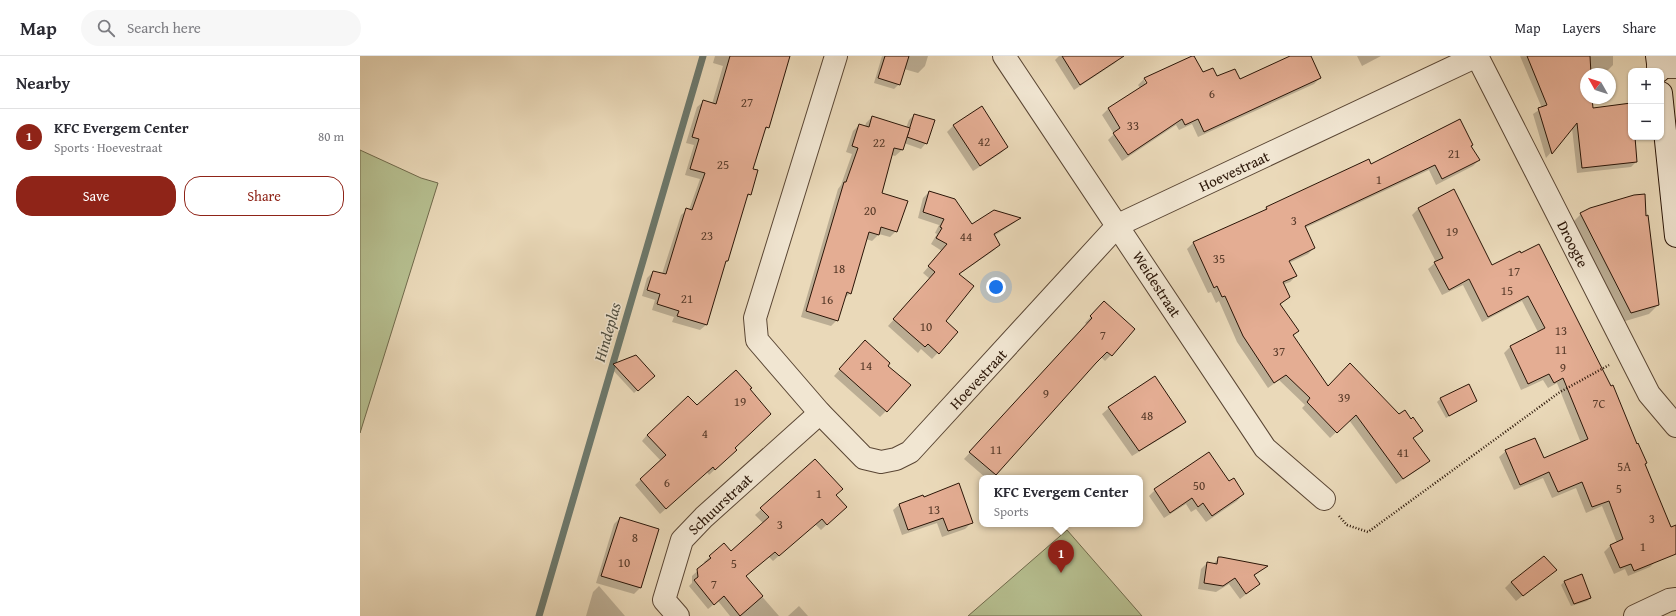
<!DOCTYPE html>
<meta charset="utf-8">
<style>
:root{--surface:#fff;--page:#f7f7f7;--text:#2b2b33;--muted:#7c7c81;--line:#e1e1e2;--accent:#8f2418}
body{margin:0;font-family:"Gentium Book Plus",serif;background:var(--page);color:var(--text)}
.controls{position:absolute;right:12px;top:12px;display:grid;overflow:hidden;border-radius:8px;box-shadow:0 1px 3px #0004}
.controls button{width:36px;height:36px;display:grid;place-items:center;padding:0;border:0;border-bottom:1px solid var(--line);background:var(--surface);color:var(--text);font:20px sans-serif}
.compass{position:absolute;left:1220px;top:12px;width:36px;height:36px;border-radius:50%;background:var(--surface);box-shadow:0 1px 3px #0004;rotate:309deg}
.you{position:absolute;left:636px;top:231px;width:14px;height:14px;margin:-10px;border:3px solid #fff;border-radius:50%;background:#1a73e8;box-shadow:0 0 0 6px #1a73e833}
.badge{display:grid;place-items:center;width:26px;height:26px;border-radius:50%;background:var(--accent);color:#fff;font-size:13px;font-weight:700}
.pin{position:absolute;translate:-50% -33px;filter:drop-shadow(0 1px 2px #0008)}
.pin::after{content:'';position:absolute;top:21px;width:14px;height:12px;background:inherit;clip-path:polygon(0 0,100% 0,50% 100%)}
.popup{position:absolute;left:619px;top:419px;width:164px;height:52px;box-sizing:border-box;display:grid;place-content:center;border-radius:8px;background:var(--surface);filter:drop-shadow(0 1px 3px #0005);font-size:13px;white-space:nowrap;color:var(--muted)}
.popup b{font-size:15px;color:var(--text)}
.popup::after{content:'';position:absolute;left:50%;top:100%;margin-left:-8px;border:8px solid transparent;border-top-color:var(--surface)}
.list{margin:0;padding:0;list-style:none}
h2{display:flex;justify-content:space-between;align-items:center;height:52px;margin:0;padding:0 16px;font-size:17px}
h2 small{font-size:13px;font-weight:400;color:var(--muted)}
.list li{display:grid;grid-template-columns:26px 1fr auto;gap:12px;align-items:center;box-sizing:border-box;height:56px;padding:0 16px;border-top:1px solid var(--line)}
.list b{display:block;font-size:15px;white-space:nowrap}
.list p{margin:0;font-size:13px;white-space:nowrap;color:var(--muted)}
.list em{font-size:13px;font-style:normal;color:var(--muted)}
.actions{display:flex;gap:8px;padding:12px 16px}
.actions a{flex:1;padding:9px 0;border:1px solid var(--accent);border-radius:16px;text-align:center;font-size:14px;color:var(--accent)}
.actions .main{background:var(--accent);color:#fff}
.icon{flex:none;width:22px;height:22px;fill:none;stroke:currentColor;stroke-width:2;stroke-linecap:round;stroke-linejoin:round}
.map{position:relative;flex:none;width:1316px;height:560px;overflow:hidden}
header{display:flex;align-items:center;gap:24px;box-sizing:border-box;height:56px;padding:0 20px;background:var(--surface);border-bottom:1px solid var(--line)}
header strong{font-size:19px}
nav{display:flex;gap:22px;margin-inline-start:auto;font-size:14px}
.search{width:280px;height:36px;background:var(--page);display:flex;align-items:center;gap:10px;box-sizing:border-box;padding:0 14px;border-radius:22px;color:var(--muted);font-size:15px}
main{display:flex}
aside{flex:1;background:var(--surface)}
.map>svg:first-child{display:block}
.green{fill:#b6bf90;stroke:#706a4c}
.shadow{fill:#0003;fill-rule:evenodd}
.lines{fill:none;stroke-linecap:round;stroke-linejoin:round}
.stream{stroke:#6c786c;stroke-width:7}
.building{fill:#e4ad93;stroke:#2a1507}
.street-casing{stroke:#5a4634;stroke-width:24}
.secondary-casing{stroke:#2a1507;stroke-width:24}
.path{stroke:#2a1507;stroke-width:2.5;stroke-dasharray:1 2;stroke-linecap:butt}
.street{stroke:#f1e6d2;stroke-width:22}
.secondary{stroke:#f1e6d2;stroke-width:22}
.labels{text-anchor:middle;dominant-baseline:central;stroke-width:3;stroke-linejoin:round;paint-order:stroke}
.number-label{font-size:13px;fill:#583b2a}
.street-label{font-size:15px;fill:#2a1507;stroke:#f1e6d2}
.water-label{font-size:16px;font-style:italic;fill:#504f42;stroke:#f1e6d2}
</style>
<header>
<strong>Map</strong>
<div class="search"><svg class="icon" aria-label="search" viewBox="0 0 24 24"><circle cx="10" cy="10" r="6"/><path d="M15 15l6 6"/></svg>Search here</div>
<nav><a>Map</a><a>Layers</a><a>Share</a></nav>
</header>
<main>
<aside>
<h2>Nearby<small></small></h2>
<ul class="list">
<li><span class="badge">1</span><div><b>KFC Evergem Center</b><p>Sports · Hoevestraat</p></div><em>80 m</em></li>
</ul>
<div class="actions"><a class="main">Save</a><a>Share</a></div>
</aside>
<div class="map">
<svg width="1316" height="560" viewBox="0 0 1316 560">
<rect width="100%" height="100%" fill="#ead9b9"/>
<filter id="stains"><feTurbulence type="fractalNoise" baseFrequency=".005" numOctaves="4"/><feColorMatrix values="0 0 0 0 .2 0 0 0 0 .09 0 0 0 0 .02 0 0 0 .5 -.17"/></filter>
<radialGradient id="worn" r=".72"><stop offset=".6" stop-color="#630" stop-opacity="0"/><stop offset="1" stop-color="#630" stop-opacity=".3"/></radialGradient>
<!-- green -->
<g class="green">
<path d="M0,94L61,122L78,127L0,377Z"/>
<path d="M707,474L782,560H608Z"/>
</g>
<!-- shadow -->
<g class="shadow">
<path d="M355,0H429L408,71L403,76L392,114L390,138L385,143L367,205L363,208L346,269L340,274L312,266L314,261L292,254L295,244L282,240L287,222L293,216L302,218L321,159L327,154H329L340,123L325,119L334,89L326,87L337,51L343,46L352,48L363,10L353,7Z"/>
<path d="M522,0H568L565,10L558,17L544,13L539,28L534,33L514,27Z"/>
<path d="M699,0H760L761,1L755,7L714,34L695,4Z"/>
<path d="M932,0H950L960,22L954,28L838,81L832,68L819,74L816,69L762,105L748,84L754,78L742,59L748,53L780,32L778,29L784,23L842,17L857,22L879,24ZM784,24H786L790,31L788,32Z"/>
<path d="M997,0H1021L1002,10Z"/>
<path d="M1160,0H1253V9L1248,14L1229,15L1230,18H1226V42H1231L1232,53L1271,57V81H1274L1276,106L1271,111L1217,117L1212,72L1186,102L1173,58L1182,52Z"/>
<path d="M621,52L647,91L641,97L613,115L587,76L593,70Z"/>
<path d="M554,59L566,87L561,93L544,87L542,94L535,100L532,99L521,138L536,175L530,181L519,178L512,185L506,183L490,237L484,243L477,264L471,270L441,261L478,133L481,129L492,98L486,96L493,75L499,69L505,71L506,67L512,61L546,72L549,64Z"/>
<path d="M1110,90L1119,104L1113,110L1076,129L1069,114L945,172L954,192L948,198L929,207L936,220L930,226L924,228L929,240L920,249L938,275L933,280L967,331L1039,359L1062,375L1052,383L1068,405L1062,411L1036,428L989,364L970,382L942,352L945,349L919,324L908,332L877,286L859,245L856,247L851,236L848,237L827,193L833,187L902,157L906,152L1009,104L1011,110Z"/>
<path d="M569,136L612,170L659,162L654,167L634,180L639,189L633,195L598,219L584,265L597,276L572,303L561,293L558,297L528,270L570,223L563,217L582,195L571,188L577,178L575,177L579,169L558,162L563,142Z"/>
<path d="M1059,152L1132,211L1159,196L1284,409L1310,472L1316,470V494L1296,505L1290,511L1268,520L1265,513L1254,518L1244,496L1250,490L1257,487L1242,450L1226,457L1216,432L1192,442L1183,422L1154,434L1139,401L1146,395L1174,383L1183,404L1221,387L1197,327L1188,332L1183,324L1161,334L1144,297L1150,291L1178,276L1162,245L1122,266L1103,229L1082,239L1068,213L1076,206L1052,159Z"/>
<path d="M1221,158L1286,161L1298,249L1289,258L1262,266L1212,167Z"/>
<path d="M738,253L751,299L745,305L741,301L635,418L631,422H626L604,403L727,268L725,267Z"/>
<path d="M499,292L526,355L520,361L474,320Z"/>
<path d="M275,300L291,323L274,337L251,312L253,309Z"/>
<path d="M1108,329L1116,345L1086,362L1077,346L1080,343Z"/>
<path d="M336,351L374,392L369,400L349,419L347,416L300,458L275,429L301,405L282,385L287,379Z"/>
<path d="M749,352L824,366L818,372L772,400L742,358Z"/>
<path d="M455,404L475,439L480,456L461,474L455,468L413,505L409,501L385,521L419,560H370L358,545L348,553L329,530L332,527V520L345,508L344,506L364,488L370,496L403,467L395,459Z"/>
<path d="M868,427L883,438L877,445L846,466L836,453L831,456L826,448L804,462L789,440L795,434Z"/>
<path d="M539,449L611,467L605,473L582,481L577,467L542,479L533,454Z"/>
<path d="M260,462L298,473L280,532L274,538L236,527L254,468Z"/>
<path d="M859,502L906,510L894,520L899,528L880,543L869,528L856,536L838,533L841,513L847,507L853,508Z"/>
<path d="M1195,514L1156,545L1145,532L1151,526Z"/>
<path d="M1221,520L1230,542L1227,545L1211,550L1201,529L1204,526Z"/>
<path d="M239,530L265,560H226L233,536Z"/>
<path d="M439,550L448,560H428Z"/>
</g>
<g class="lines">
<!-- stream -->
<path class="stream" d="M179,560C235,374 287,186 343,0"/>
</g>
<!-- building -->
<g class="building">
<path d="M370,0H430L409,72L406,71L393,113L398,114L391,139L388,138L368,205H366L347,269L317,260L319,255L297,248L300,238L287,234L293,215L306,218L326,152L332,154L345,117L330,113L339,83L332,81L343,44L356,48Z"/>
<path d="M525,0H549L540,29L518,22Z"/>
<path d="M702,0H764L720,29Z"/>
<path d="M832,0H834L843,16L853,12L857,20L875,13L880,23L930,0H951L961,22L844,76L838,63L825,69L822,63L768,99L753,77L760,72L748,52L787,27L784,22Z"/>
<path d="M1167,0H1230L1231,18H1226V42H1232L1233,52L1271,47V81H1275L1277,106L1222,112L1217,67L1192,98L1178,52L1187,49Z"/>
<path d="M622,50L648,91L620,110L593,69Z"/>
<path d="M554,58L575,64L567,88L547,81Z"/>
<path d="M512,60L550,72L543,94L534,92L522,137L548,145L537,176L521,171L519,179L509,176L491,238L487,236L478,265L446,255L484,126H486L498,92L492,90L499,68L509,71Z"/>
<path d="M1100,63L1113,89L1111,90L1120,104L1082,123L1075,109L945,170L955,192L929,205L937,220L923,226L930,241L920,248L939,275L933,279L968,330L990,307L1039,358L1045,354L1051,363L1053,361L1063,375L1053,382L1070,405L1043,423L996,359L977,377L947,346L950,342L926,319L914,327L883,280L865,240L862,241L857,230L854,232L833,186L907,153L906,151L1009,103L1011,108Z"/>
<path d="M1094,133L1132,209L1160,195L1161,197L1179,188L1251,330L1253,329L1277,388L1278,387L1287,407L1285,408L1311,471L1316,469V498L1274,515L1271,508L1260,512L1250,489L1263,483L1249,445L1232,451L1222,426L1198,436L1189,416L1160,429L1145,394L1175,382L1184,402L1228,383L1203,322L1194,327L1189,318L1168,328L1150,290L1185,272L1168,240L1128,261L1109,223L1089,234L1074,206L1083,202L1058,152Z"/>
<path d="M569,135L595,143L612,168L634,154L661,162L634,178L640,189L599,218L614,230L586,265L598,276L579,298L568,288L565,291L533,263L575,216L568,210L587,188L576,182L582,172L580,171L584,163L563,156Z"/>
<path d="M1285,138L1286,160L1288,159L1299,249L1271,257L1220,157L1230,152L1274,139Z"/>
<path d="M744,245L775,273L752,300L747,296L736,307L636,419L609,396L732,262L730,260Z"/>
<path d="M505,284L530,307L528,310L551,329L527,356L479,313Z"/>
<path d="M276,299L295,320L278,335L253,308Z"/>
<path d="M376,314L392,332L390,333L411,358L375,392L377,394L355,414L353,411L306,453L280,423L306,399L287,379L328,340L337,349Z"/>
<path d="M795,320L826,366L779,395L748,351Z"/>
<path d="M1109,328L1117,345L1089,360L1080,342Z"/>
<path d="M849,396L869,425L874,422L884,438L852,460L843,447L838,451L832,442L810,457L794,433Z"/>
<path d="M455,403L483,433L476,439L487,451L467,469L462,463L419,500L415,496L386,520L403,540L380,560L364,540L354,549L334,524L338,521L337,513L351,502L349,500L364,487L371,495L409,461L400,452Z"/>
<path d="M599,427L613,467L588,475L583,462L548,474L539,448L563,439L564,441Z"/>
<path d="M260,461L299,473L281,532L241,520Z"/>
<path d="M1184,500L1197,514L1163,540L1151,526Z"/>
<path d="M858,501H861L908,510L894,519L900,528L886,538L875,522L863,530L844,527L847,506L857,508Z"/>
<path d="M1222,518L1231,542L1214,548L1204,525Z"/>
</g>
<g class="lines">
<defs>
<g id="street">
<path d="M476,0L395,262L397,284L460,357L504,402L521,406L536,403L550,396L758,169L1117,0"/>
<path d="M644,0L905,392L964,443"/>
<path d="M1117,0L1289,338L1316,370"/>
<path d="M1298,11H1316"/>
<path d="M318,560L304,544L322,484L344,461L460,357"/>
<path d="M1275,560L1309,544L1316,543"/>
</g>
<g id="secondary">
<path d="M1297,0L1299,15"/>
<path d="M1301,37L1316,180"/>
</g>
</defs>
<!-- street casing -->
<use href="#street" class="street-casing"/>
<!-- secondary casing -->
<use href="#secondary" class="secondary-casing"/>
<!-- path -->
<path class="path" d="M979,460L987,469L1008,476L1200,336L1249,309"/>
<!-- street -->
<use href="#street" class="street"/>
<!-- secondary -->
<use href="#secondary" class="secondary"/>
</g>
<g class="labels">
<!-- number labels -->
<g class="number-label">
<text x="852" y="37">6</text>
<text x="387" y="46">27</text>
<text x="773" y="69">33</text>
<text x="624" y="85">42</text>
<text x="519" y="86">22</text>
<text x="1094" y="97">21</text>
<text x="363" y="108">25</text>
<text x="1019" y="123">1</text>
<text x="510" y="154">20</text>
<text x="934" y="164">3</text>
<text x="1092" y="175">19</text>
<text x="347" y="179">23</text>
<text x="606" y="180">44</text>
<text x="859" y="202">35</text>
<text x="479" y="212">18</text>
<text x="1154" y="215">17</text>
<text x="1147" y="234">15</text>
<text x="327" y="242">21</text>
<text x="467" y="243">16</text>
<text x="566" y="270">10</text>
<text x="1201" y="274">13</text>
<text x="743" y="279">7</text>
<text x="1201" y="293">11</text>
<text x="919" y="295">37</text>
<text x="506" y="309">14</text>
<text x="1203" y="311">9</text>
<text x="686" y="337">9</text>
<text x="984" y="341">39</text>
<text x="380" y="345">19</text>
<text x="1239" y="347">7C</text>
<text x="787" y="359">48</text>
<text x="345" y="377">4</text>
<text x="636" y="393">11</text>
<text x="1043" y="396">41</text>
<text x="1264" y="410">5A</text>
<text x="307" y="426">6</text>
<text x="839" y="429">50</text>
<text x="1259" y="432">5</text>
<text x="459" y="437">1</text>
<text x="574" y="453">13</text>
<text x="1292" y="462">3</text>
<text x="420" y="468">3</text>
<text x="275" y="481">8</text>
<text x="1283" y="490">1</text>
<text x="264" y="506">10</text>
<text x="374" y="507">5</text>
<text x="354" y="528">7</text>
</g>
<!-- street labels -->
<g class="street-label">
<text transform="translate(874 115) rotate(-25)">Hoevestraat</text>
<text transform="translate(1213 188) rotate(63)">Droogte</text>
<text transform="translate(797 228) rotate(57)">Weidestraat</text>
<text transform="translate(618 323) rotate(-47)">Hoevestraat</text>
<text transform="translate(360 448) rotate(-43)">Schuurstraat</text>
</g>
<!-- water labels -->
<g class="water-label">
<text transform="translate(247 276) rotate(-74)">Hindeplas</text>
</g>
</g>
<rect width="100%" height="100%" filter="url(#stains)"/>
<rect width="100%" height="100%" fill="url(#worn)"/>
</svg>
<div class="controls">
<button>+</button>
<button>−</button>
</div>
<svg class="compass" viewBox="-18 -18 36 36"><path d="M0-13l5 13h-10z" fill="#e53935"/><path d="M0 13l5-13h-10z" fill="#7c7c81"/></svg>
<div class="you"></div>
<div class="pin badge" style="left:701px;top:517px">1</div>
<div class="popup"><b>KFC Evergem Center</b>Sports</div>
</div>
</main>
